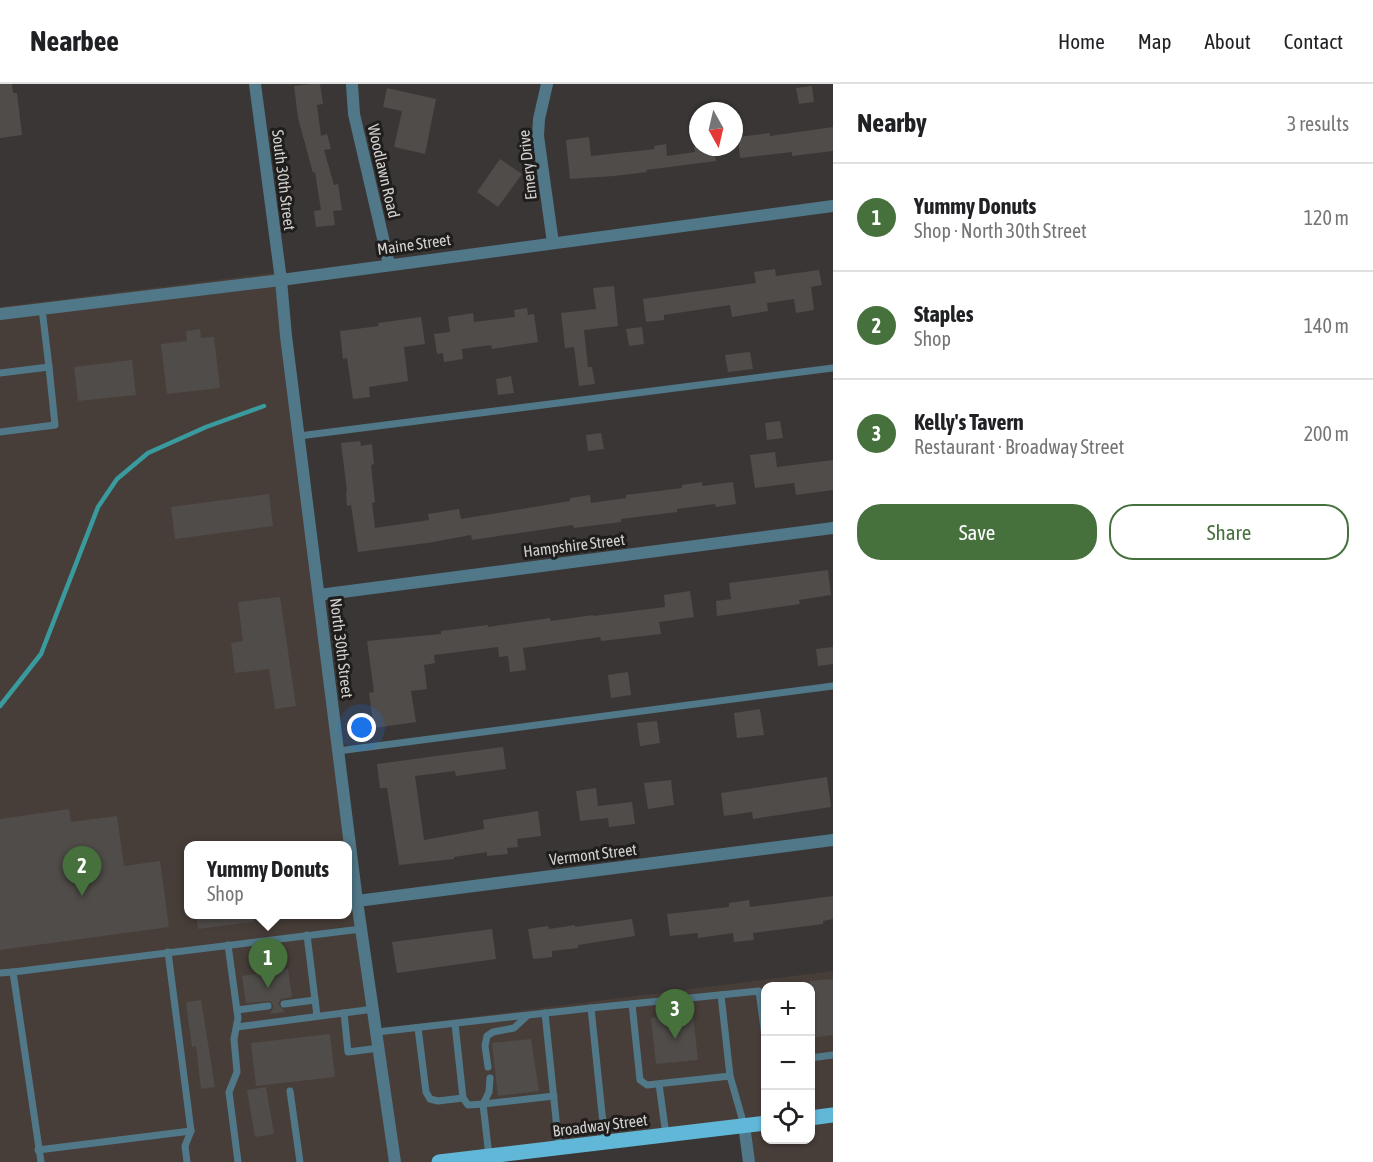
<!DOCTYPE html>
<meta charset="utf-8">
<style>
:root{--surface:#fff;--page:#f6f6f6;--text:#202124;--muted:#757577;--line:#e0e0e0;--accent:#46713d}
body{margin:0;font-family:"Asap Condensed",sans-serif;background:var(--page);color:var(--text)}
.controls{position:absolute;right:18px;bottom:18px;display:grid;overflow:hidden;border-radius:12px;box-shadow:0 2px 4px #0004}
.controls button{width:54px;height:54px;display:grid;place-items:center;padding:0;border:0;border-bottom:2px solid var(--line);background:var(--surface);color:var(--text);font:30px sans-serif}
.compass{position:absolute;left:689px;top:18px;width:54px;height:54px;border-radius:50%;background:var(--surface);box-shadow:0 2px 4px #0004;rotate:172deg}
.you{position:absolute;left:362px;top:644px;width:21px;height:21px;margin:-15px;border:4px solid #fff;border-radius:50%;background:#1a73e8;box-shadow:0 0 0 9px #1a73e833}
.badge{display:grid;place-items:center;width:39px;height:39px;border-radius:50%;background:var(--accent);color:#fff;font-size:20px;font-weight:700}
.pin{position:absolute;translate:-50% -50px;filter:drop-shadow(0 2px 3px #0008)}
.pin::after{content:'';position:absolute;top:32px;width:21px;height:18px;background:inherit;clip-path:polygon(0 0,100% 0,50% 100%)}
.popup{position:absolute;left:184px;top:757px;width:168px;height:78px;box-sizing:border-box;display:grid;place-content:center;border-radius:12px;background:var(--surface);filter:drop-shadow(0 2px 4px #0005);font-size:20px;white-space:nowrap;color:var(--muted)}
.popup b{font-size:22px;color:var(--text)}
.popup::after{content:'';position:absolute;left:50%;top:100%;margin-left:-12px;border:12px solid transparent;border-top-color:var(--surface)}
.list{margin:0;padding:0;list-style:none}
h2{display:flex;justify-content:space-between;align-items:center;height:78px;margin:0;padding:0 24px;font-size:26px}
h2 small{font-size:20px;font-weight:400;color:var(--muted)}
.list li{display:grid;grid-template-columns:39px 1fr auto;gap:18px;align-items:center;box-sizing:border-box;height:108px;padding:0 24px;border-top:2px solid var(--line)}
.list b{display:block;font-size:22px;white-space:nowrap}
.list p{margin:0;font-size:20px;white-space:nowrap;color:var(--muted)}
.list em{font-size:20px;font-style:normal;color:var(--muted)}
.actions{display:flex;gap:12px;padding:18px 24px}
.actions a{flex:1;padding:14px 0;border:2px solid var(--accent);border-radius:24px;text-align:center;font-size:21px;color:var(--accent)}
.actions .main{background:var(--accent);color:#fff}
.icon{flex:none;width:33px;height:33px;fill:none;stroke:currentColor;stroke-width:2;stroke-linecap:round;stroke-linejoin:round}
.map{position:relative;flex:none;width:833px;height:1078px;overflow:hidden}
header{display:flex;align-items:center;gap:36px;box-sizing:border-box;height:84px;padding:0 30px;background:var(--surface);border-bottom:2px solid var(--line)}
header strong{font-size:28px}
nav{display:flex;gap:33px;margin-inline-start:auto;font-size:21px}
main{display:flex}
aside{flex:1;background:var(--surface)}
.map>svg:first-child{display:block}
.built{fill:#483e39;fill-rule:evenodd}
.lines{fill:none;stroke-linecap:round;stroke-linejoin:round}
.stream{stroke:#399b9e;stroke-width:4.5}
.building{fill:#4f4c49}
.service{stroke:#517888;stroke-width:7}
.minor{stroke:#517888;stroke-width:12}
.tertiary{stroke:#517888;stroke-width:12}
.primary{stroke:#61b7d8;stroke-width:15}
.labels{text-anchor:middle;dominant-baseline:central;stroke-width:6;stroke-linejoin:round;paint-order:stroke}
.street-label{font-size:16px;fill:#d3d1d0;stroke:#201e1d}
</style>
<header>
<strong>Nearbee</strong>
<nav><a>Home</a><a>Map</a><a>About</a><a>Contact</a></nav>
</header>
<main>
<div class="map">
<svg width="833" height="1078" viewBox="0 0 833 1078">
<rect width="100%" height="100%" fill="#3a3635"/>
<!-- built -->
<path class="built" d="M279,188L377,945L833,887V1078H749L745,1042L439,1078H0V223ZM188,762H348V830H188ZM766,902H810V1056H766Z"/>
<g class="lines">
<!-- stream -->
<path class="stream" d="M0,622L41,570L98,423L117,395L148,369L206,343L264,322"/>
</g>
<!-- building -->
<g class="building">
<path d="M0,0H12L13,9H17L22,51L0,54Z"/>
<path d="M311,0H320L323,20L317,21L321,52L327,50L331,65L324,66L334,101L338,100L342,126L333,127L335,141L316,143L314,127L321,126L315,88L313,89L298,34L294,2Z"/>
<path d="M812,2L814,18L799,20L796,4Z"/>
<path d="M387,4L436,15L425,70L394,63L402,27L383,23Z"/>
<path d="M833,43V67L792,72V68L740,74L738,53L770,49V52Z"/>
<path d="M589,53L591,72L655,65L654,62L666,60L667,72L695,68L694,63H714L716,77L646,86L647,88L614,92L570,95L566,56Z"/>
<path d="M500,75L522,90L498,123L477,108Z"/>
<path d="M775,185L776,192L819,186L822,201L811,203L814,226L796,229L794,215L767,219L768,227L732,233L730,221L664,231V236L646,238L643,215L756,199L754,188Z"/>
<path d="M614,202L618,242L584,246L588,283H592L595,300L579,302L574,263L565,264L561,229L596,225L593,204Z"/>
<path d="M527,224L528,231L534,230L538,258L492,265L491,261L462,265L463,275L444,278L443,269L437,270L434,250L450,248L448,233L473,229L474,238L515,233L514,226Z"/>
<path d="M421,233L425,260L404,263L408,297L369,303L370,313L353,315L347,274L343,275L340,247L379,242L378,239Z"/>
<path d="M642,243L644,260L629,262L626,245Z"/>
<path d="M200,245L201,254L214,253L220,304L167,310L161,260L187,257L186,247Z"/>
<path d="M750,268L753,285L728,288L725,271Z"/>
<path d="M132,276L136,311L78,317L74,283Z"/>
<path d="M511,292L514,309L498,311L496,295Z"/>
<path d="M780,337L783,354L767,356L765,339Z"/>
<path d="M601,349L604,365L588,367L586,351Z"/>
<path d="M360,357L361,362L372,360L374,380L371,381L375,418L372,419L375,444L429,436L428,430L459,425L461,435L570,417V414L590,411L591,419L626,414V411L682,404V401L702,398V402L733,398L736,420L716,423L715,420L677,425V428L621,435V438L574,444L573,441L472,456L471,451L427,459L358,468L351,421L347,422L346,407H347L341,359Z"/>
<path d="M775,368L777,383L833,376V406L796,411L794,399L755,404L750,371Z"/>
<path d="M269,410L273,442L175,455L171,423Z"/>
<path d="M828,486L831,511L799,516L800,520L717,532L716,517L731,515L729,499Z"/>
<path d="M690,507L694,533L659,538L661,550L601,557L600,553L523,564L526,586L510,588L508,572L499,573L498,563L434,571L435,579L424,581L427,605L411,607L416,638L374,644L369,609L374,608L367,557L441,550V547L488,541V543L550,534L551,537L593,531V532L665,523L664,511Z"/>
<path d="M280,513L296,622L275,625L269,585L235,589L231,559L243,557L238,518Z"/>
<path d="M833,563V580L818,582L816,565Z"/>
<path d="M628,588L631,611L611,614L608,591Z"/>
<path d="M760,625L764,651L737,654L734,629Z"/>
<path d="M657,637L660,659L640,662L637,639Z"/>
<path d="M503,663L506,685L456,692L455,687L415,692L424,756L484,745L483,736L538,727L541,752L517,755L518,763L507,764L508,770L487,772V768L454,773V775L399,781L387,704H380L377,680Z"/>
<path d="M827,693L831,723L753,735L752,728L724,732L721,709Z"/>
<path d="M671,696L674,721L648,725L644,699Z"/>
<path d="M596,704L598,722L632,718L635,740L609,743L608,734L580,737L576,707Z"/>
<path d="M69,725L71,738L117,732L124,782L160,777L169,843L0,866V735Z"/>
<path d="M833,812V835L823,837V840L753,849L754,856L734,858L733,849L698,854V849L670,852L667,830L729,823V819L749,816L750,823Z"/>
<path d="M196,831H254V838L198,845Z"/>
<path d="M632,835L635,852L578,861V864L552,867V873L533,875L528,845L548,842L549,845L575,841V843Z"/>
<path d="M492,845L496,875L397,889L392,858Z"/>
<path d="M288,885L292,913L281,915L278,920L285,928L270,930L274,922L270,917L246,919L242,892Z"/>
<path d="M833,895V951L810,954V897Z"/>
<path d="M201,916L215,1003L201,1005L196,962L192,963L186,918Z"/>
<path d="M693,930L698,976L656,980L651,934Z"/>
<path d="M330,950L335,993L256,1002L251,959Z"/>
<path d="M531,955L539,1007L498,1012L492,959Z"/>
<path d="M266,1003L274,1050L255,1053L247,1006Z"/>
</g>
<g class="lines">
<!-- service -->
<g class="service">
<path d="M0,289L49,283L42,225"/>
<path d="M0,348L55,341L49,283"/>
<path d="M299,352L833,284"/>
<path d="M338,667L833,602"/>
<path d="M307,851L317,932"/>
<path d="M228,861L238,934L234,955L237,988L229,1008L238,1078"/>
<path d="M0,889L13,888"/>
<path d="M721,911L730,992"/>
<path d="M284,920L315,916"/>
<path d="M632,920L640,996L647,1001L730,992L744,1041"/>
<path d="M237,926L268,922"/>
<path d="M344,929L348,968L379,964"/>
<path d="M545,929L559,1064"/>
<path d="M455,940L463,1014L468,1021L483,1020L489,1008L490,994"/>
<path d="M237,943L374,925"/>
<path d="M418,944L426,1008L430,1015L438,1017L463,1014"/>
<path d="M377,948L591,924"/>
<path d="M810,974L833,971"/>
<path d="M488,983L485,962L487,952L493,948L514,944L527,932"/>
<path d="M659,1000L666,1051"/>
<path d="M290,1007L300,1078"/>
<path d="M605,1058L591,924L759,907L766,960"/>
<path d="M38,1066L191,1047L168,868"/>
<path d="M489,1072L483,1020L554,1012"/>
<path d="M41,1078L13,888L361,845"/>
<path d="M187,1078L185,1062L191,1047"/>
</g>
<!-- minor -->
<g class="minor">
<path d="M352,0L354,30L389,180"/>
<path d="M547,0L539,35L538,52L553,159"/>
<path d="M319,511L833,444"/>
<path d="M357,817L833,756"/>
<path d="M744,1041L749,1078"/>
</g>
<!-- tertiary -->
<g class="tertiary">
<path d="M255,0L281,196L286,252L357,817L395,1078"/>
<path d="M0,230L281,196L833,122"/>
</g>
<!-- primary -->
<g class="primary">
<path d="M810,1034L833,1031"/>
<path d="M439,1078L766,1039"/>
</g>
</g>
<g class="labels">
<!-- street labels -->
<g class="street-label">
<text transform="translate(527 81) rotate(-96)">Emery Drive</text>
<text transform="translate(384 87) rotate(77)">Woodlawn Road</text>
<text transform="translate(284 96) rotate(83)">South 30th Street</text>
<text transform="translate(414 160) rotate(-8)">Maine Street</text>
<text transform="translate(574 461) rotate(-7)">Hampshire Street</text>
<text transform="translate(342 564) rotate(83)">North 30th Street</text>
<text transform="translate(593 770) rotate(-7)">Vermont Street</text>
<text transform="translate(600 1041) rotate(-7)">Broadway Street</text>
</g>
</g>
</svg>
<div class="controls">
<button>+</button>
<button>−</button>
<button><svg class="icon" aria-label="locate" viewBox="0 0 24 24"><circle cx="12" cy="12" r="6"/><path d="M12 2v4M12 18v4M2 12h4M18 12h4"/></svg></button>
</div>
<svg class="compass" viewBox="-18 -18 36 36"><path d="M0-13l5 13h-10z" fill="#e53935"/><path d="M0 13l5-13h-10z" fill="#757577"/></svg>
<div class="you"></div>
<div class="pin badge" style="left:268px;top:904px">1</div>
<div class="popup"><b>Yummy Donuts</b>Shop</div>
<div class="pin badge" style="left:82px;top:812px">2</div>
<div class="pin badge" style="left:675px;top:955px">3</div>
</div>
<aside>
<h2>Nearby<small>3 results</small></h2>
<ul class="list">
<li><span class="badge">1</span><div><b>Yummy Donuts</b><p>Shop · North 30th Street</p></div><em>120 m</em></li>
<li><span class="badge">2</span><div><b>Staples</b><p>Shop</p></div><em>140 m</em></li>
<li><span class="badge">3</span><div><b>Kelly's Tavern</b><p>Restaurant · Broadway Street</p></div><em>200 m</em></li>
</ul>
<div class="actions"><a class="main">Save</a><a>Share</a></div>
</aside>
</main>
